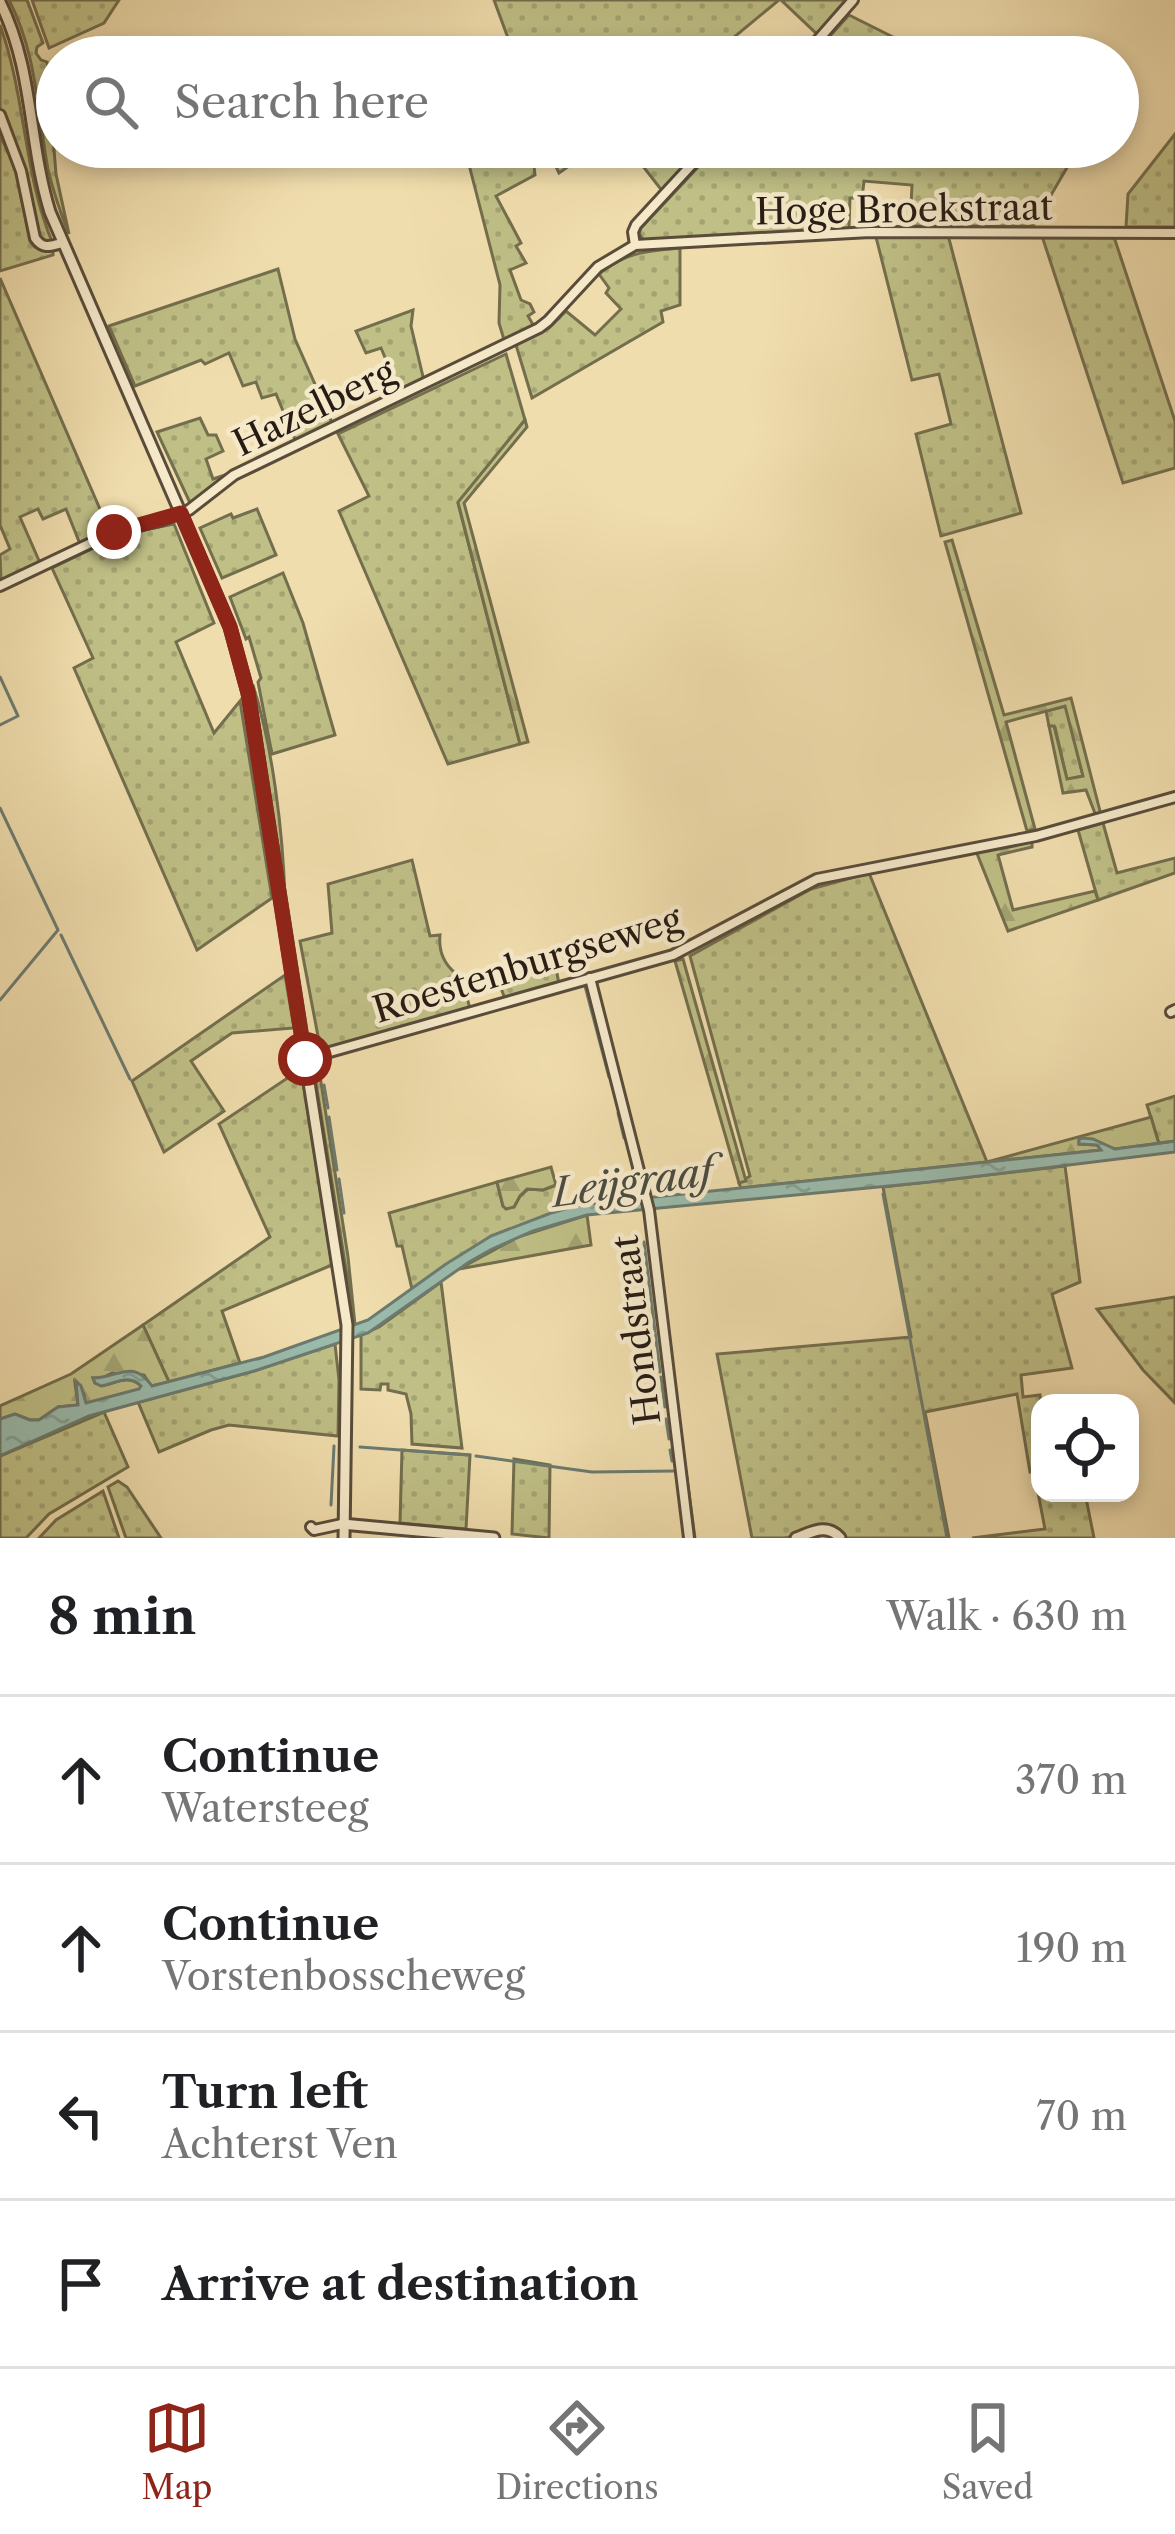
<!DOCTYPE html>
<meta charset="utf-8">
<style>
:root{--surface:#fff;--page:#f6f6f6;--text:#202124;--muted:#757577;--line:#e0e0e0;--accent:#8f2418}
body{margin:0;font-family:"Libre Caslon Text",serif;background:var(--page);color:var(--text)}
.controls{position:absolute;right:36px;bottom:36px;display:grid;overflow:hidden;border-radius:24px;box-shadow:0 6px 18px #0003}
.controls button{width:108px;height:108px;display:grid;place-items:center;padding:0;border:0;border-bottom:3px solid var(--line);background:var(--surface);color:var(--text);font:60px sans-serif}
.stop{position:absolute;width:36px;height:36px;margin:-27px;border:9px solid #8f2418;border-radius:50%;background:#fff}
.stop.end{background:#8f2418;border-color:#fff;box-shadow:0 3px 12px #0008}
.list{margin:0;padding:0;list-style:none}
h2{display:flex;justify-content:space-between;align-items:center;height:156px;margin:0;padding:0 48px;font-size:51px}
h2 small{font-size:39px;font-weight:400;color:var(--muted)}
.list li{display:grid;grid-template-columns:78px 1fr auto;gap:36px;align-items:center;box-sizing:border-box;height:168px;padding:0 48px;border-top:3px solid var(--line)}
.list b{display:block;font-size:45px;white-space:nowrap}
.list p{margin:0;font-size:39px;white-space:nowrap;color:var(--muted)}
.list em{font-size:39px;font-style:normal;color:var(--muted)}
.icon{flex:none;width:66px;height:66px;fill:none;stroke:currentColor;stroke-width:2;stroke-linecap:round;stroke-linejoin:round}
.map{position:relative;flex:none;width:1175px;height:1538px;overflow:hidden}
.search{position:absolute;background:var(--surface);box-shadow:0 6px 18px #0003;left:36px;right:36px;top:36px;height:132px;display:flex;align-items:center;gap:30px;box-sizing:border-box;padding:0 42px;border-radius:66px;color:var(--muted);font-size:45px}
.sheet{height:828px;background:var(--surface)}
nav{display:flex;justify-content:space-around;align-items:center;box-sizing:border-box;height:168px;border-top:3px solid var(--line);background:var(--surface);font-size:33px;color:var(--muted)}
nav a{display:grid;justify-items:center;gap:6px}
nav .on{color:var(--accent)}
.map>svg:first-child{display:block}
.grass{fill:url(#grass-dots);stroke:#736e4d;stroke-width:3}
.forest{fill:url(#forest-firs);stroke:#736e4d;stroke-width:3}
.water{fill:url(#water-ripples);stroke:#6c7b6f;stroke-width:3}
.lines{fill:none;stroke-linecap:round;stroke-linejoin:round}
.stream{stroke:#6c7b6f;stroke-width:3}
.minor-casing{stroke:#594c3a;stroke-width:14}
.tertiary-casing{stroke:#594c3a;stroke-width:15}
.minor{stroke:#f5e9ca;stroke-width:8}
.tertiary{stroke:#f5e9ca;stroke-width:9}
.route{stroke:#8f2418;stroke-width:15}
.labels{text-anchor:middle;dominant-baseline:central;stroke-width:9;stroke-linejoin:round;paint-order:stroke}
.street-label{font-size:36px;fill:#271c14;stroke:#f5e9ca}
.water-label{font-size:39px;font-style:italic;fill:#4a4c42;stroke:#f5e9ca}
</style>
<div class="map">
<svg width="1175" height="1538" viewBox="0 0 1175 1538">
<defs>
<pattern id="grass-dots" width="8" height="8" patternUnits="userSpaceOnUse" patternTransform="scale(3)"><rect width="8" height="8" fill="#bfbf86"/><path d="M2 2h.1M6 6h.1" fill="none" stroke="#a4a473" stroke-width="1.8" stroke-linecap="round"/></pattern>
<pattern id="forest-firs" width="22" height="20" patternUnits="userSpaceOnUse" patternTransform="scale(3)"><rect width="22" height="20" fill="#bfbf86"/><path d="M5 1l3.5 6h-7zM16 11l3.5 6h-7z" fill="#a4a473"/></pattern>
<pattern id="water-ripples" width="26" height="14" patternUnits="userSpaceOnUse" patternTransform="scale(3)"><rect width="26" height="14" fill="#9abbac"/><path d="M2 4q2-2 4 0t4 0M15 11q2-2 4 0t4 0" fill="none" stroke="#85a093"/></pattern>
</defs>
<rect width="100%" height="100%" fill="#f0ddad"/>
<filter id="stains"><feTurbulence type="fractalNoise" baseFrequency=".00167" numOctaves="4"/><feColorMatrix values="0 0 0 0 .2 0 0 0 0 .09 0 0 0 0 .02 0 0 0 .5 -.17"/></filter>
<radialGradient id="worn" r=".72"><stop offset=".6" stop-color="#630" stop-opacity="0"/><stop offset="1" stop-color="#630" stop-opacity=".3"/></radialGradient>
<!-- grass -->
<g class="grass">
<path d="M9,0H27L43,43L37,47L36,53L41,60L47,62L56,174L69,234C60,212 53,191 48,169C37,111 37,54 9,0Z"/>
<path d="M32,0H119L104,23L49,48Z"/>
<path d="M494,0H779L710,57H515Z"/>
<path d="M781,0H850L818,35Z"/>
<path d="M849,15L933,57H811Z"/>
<path d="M0,25C26,97 23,173 53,244L39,241L9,133L0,111Z"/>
<path d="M1175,134V227H1126L1128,194Z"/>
<path d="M0,135L16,170L30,241L35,247L53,250V255L0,271Z"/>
<path d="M471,147H596L559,173L552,158L534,166L535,175L496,196L521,243L516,246L526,263L510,270L521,300L530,304L534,312L528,316L535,328L505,343L499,323L500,285L465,149Z"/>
<path d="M628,147H684L694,160L663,192Z"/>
<path d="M717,147H1079L1033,226H910L912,185L864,181L862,198H850L849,229L643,240L639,233L641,228Z"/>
<path d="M948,235L1021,513L941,536L916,434L951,424L939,374L912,380L876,237Z"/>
<path d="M1042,236L1114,237L1175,421V468L1123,483Z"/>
<path d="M680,248V305L661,311L663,322L532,398L516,345L549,328L566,311L595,335L621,309L606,293L609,288L599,274C624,252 648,251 680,248Z"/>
<path d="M278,269L295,339L333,425L296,442L276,394L262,398L256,382L243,386L229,353L205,364L201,360L135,386L109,326Z"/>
<path d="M0,278L109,530L80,544L66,509L43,519L38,509L20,517L40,563L1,581L0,555L10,549L0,525Z"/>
<path d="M413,310L411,326L424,381L400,393L381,348L366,353L356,331Z"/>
<path d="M506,354L525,420L458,503L520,744L448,764L339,511L369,496L338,434Z"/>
<path d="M200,418L208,435H216L223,451L206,459L213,479L228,474L191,505L157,432Z"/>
<path d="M257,509L276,555L222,578L200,528L231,514L233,518Z"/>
<path d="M174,524L214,623L176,642L214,733L240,701L272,898L197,950L74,668L93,658L52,568L123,534Z"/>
<path d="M283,573L303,623L335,735L272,754L258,682L261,678L249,637L246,639L230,597Z"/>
<path d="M1066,706L1083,776L1067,780L1055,727L1049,726L1046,711Z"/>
<path d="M1103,823L1117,873L1175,858V873L1098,900L1078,830Z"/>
<path d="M412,860L430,936L440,935C438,954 446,968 462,978L470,1009L321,1052L300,941L332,933L328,884Z"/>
<path d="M869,873L987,1162L741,1188L739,1183L750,1176L690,956L811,889Z"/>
<path d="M555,963L559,984L505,999L498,980Z"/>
<path d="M285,975L294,1028L232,1033L191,1061L224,1111L164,1152L132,1081Z"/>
<path d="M318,1063L348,1257L355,1325L313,1065Z"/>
<path d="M301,1069L332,1265L222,1311L240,1363L169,1382L143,1325L270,1237L219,1124Z"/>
<path d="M1175,1096V1141L1159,1144L1147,1105Z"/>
<path d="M1065,1166L1080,1282L1052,1294L1072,1368L1021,1375L1023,1397L1040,1395L1041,1403L1040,1493H1085L1094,1538H972L1045,1529L1034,1472H1030L1017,1394L925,1412L949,1538H845C817,1518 811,1535 784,1538C774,1538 762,1538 752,1538L717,1354L911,1337L883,1187Z"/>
<path d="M497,1182L503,1206L514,1207L520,1196L528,1189L543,1190L556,1185L563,1210L491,1236L412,1289L402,1246H397L389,1213Z"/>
<path d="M441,1282L462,1448L412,1444L411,1414L406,1394L388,1390V1384H381L380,1390L361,1389V1335L379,1327Z"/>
<path d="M1175,1297V1403L1143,1370L1097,1309Z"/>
<path d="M335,1344L339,1380L338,1436L229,1425L211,1430L159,1452L138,1402L254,1371Z"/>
<path d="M104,1412L128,1467L49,1514L26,1538H0V1456Z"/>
<path d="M402,1450L470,1455L466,1529L400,1523Z"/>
<path d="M514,1459L550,1465L549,1538L512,1534Z"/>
<path d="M118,1481L127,1487L161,1538H126L108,1487Z"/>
<path d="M103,1491L119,1538H39L56,1520Z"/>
</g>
<!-- forest -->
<g class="forest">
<path d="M525,420L527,427L464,503L528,742L520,744L458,502Z"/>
<path d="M952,540L1004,715L1071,698L1101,815L1096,816L1086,790L1063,793L1049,726H1054L1067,779L1083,776L1065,706L1006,722L1035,829L1027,831L945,542Z"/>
<path d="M253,685C273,748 283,833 285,899Z"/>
<path d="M1032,839V847L998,855L1013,910L1095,891L1098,900L1008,931L976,851Z"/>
<path d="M683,959L746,1181L739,1183L675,961Z"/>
<path d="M1151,1117L1159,1144L1115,1149L1083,1138L1079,1140V1144L1097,1145L1101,1150L987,1162Z"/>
<path d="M551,1167L556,1185L543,1190L527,1189L520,1196L514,1207L506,1209L503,1206L497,1182Z"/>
<path d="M587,1215L591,1245L459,1269L518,1237Z"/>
<path d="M143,1325L169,1382L151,1386L144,1375L112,1373L102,1378H93L95,1383C111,1389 126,1371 141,1386L140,1389L85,1404L84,1394L75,1383L78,1405L58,1407L39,1420H30L15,1414L0,1419V1406L71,1374Z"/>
</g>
<!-- water -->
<path class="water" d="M1083,1138L1093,1139L1115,1149L1175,1141V1152L930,1182L587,1215L533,1231L492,1249L469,1262L368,1333L254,1371L89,1416L0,1456V1419L15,1414L30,1420H39L58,1407L78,1405L76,1381L81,1386L86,1403L139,1389L141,1386C129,1373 115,1384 101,1386L95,1383L93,1378C118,1378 133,1358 152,1386L264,1357L368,1320L446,1264L491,1236L551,1213L579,1205L1101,1150L1097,1145L1079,1144V1139Z"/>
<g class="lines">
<!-- stream -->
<g class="stream">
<path d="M0,677L18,716L0,725"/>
<path d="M0,808L58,930L0,1000"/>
<path d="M61,935L130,1079"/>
<path d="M585,986L609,1077"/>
<path d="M321,1061L323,1076"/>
<path d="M324,1085L328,1108"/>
<path d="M618,1113L624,1138"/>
<path d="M329,1117L337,1170"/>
<path d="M1140,1146L1175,1141"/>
<path d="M630,1155L638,1188"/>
<path d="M339,1179L344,1213"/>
<path d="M883,1194L947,1538"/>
<path d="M654,1214L662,1280"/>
<path d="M644,1242L660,1372"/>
<path d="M663,1286L671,1350"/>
<path d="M661,1377L665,1407"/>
<path d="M666,1419L669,1439"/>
<path d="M360,1447L468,1455"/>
<path d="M670,1450L672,1461"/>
<path d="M476,1456L592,1472L675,1471"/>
<path d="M686,1471L695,1538"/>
<path d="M331,1505L334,1446"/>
</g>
<defs>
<g id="minor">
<path d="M803,57L853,0"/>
<path d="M0,115L21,171L35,238C43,250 51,246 62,243"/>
<path d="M635,245L633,232L636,225L708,147"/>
<path d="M0,586L114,532L160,521L189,510L234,475L539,328L548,321L598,267L635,245L870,232L1175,233"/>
<path d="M590,978L649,1210L689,1538"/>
<path d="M1171,1012L1175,1010"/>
<path d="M305,1059L673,955L817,879L1036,836L1175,797"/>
<path d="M311,1527L314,1530L342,1524"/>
</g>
<g id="tertiary">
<path d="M0,2C34,70 28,141 50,212L230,627L248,693L347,1325L344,1538"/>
<path d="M342,1524L494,1538"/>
<path d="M796,1538C812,1532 827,1523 840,1538"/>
</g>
</defs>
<!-- minor casing -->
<use href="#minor" class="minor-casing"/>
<!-- tertiary casing -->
<use href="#tertiary" class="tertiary-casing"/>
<!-- minor -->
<use href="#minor" class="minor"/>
<!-- tertiary -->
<use href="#tertiary" class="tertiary"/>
</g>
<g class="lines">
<!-- route -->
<path class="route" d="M114,532L181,513L230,627L248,693L305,1059"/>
</g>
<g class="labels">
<!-- street labels -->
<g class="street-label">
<text transform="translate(904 209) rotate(-1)">Hoge Broekstraat</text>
<text transform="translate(314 407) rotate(-26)">Hazelberg</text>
<text transform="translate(527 964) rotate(-17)">Roestenburgseweg</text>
<text transform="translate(636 1330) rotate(-97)">Hondstraat</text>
</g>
<!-- water labels -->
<g class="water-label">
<text transform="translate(632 1182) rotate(-8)">Leijgraaf</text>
</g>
</g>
<rect width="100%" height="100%" filter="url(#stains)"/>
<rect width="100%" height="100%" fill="url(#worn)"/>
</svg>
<div class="controls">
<button><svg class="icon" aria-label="locate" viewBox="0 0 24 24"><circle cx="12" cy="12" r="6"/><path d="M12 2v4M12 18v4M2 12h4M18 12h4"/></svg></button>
</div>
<div class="stop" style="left:305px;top:1059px"></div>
<div class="stop end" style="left:114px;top:532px"></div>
<div class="search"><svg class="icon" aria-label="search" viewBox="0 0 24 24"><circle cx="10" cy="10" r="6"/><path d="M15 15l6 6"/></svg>Search here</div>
</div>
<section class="sheet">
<h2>8 min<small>Walk · 630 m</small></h2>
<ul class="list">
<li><svg class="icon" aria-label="ahead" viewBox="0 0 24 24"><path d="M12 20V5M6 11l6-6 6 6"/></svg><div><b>Continue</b><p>Watersteeg</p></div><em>370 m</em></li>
<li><svg class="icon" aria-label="ahead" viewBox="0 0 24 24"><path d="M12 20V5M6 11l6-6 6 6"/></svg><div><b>Continue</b><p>Vorstenbosscheweg</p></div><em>190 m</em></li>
<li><svg class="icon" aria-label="left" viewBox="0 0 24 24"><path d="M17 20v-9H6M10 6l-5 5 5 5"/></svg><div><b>Turn left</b><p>Achterst Ven</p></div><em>70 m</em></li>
<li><svg class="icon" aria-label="arrive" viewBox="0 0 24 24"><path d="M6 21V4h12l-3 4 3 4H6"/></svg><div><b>Arrive at destination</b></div></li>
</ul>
</section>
<nav>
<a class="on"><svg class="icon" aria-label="map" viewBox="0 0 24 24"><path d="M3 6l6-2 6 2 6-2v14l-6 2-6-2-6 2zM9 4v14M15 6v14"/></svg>Map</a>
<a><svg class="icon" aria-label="directions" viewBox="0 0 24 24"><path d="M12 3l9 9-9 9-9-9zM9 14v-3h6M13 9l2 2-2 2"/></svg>Directions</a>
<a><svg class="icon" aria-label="saved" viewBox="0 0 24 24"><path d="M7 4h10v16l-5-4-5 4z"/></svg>Saved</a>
</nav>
